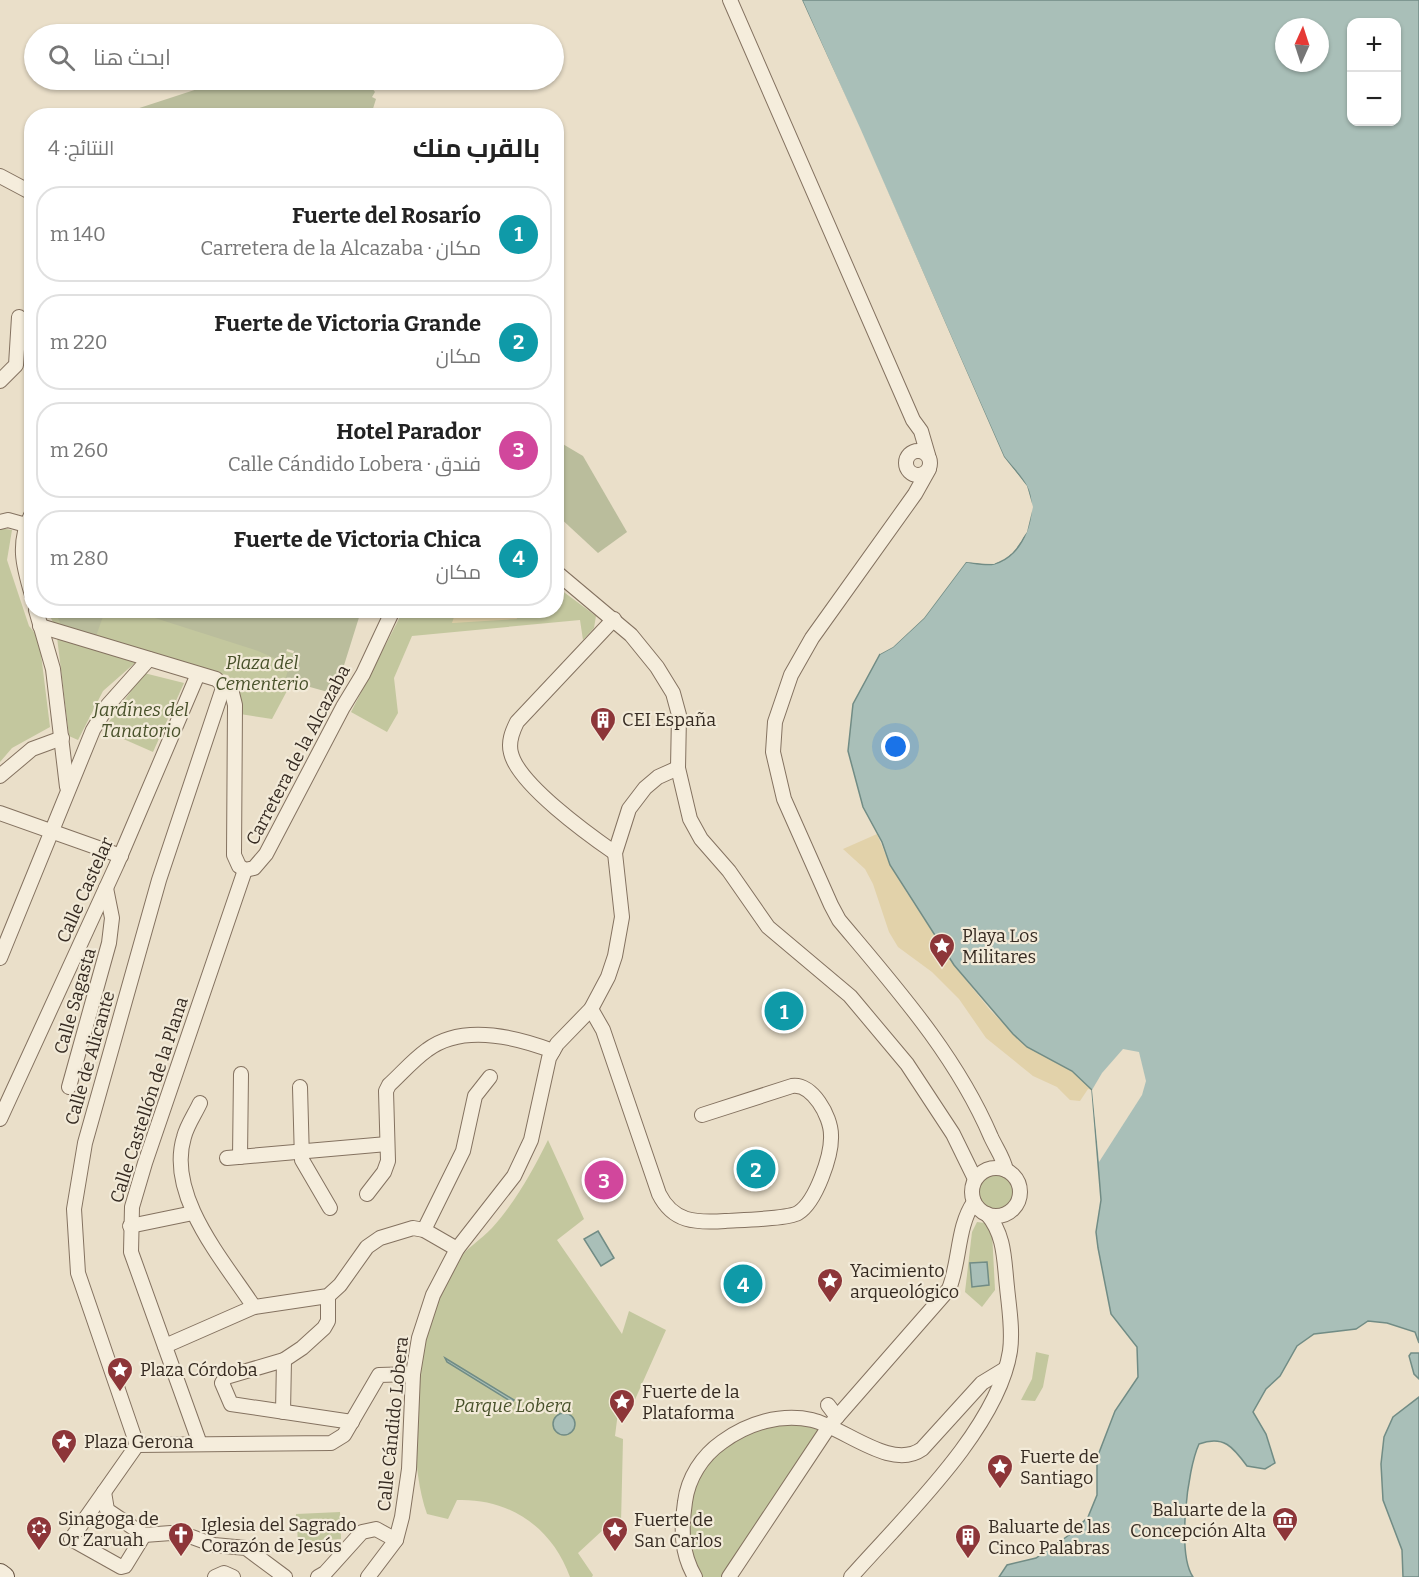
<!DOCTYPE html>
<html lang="ar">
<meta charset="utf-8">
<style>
:root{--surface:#fff;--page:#f2f2f2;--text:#222;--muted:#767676;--line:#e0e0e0;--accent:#8d3639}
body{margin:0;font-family:Bitter,Cairo,serif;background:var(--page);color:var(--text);direction:rtl}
.controls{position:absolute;right:18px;top:18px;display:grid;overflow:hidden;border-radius:12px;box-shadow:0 2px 4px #0004}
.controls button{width:54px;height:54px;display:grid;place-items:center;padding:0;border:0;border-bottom:2px solid var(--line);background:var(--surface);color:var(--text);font:30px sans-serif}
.compass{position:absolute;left:1275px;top:18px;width:54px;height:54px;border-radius:50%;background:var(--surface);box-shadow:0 2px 4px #0004;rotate:3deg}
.you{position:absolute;left:896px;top:747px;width:21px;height:21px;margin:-15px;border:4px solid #fff;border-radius:50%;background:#1a73e8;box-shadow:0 0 0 9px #1a73e833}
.badge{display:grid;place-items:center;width:39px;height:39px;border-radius:50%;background:var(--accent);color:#fff;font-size:20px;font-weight:700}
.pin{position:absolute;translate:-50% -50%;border:3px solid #fff;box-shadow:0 2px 6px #0006}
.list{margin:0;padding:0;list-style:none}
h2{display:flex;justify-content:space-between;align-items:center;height:78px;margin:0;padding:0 24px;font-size:26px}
h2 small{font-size:20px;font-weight:400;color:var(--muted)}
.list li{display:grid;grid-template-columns:39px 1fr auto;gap:18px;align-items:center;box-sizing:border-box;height:96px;margin:0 12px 12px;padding:0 12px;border:2px solid var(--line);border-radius:24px}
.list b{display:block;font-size:22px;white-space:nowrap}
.list p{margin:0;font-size:20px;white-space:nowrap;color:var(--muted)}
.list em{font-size:20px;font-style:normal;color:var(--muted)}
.icon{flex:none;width:33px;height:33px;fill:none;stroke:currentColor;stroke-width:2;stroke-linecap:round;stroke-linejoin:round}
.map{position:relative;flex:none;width:1419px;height:1577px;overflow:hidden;direction:ltr}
.search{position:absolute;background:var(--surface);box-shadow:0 2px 4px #0004;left:24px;top:24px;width:540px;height:66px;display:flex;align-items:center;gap:15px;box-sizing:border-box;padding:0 21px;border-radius:33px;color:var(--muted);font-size:22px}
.panel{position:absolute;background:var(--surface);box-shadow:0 2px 4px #0004;left:24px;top:108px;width:540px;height:510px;border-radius:24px;direction:rtl}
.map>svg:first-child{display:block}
.green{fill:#c3c79e}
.sand{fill:#e2d2aa}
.cemetery{fill:#babd9c}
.water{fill:#a9bfb8;stroke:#718c85;stroke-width:1.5;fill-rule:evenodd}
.pier{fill:#eadfc9}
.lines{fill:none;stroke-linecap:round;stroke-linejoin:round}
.street-casing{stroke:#847260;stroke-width:16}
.secondary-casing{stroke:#665443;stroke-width:22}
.street{stroke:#f5eddc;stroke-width:14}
.secondary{stroke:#f5eddc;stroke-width:20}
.labels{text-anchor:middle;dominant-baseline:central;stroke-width:4.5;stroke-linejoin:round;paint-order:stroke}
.park-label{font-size:18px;font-style:italic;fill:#48512a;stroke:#f2ead8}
.poi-label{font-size:18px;fill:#362b22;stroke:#f2ead8;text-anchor:start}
.street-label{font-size:18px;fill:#362b22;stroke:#f2ead8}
</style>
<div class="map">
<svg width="1419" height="1577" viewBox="0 0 1419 1577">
<rect width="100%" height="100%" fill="#eadfc9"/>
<!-- green -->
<g class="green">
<path d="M0,528L12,530L7,560L29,626L39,638L50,727L12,748L0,762Z"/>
<path d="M557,587L596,616L594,628L583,640L580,620L412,636L394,678L398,713L387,732L351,712L403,611L556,610Z"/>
<path d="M47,611H166L301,656L296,674L272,719L240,714V693L228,675L198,670L95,639L53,622Z"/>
<path d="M57,637L136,662L103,691L78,740L69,736Z"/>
<path d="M144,673L184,683L153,752L103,730Z"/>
<path d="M548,1140L584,1219L557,1240L622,1334L629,1311L666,1330L629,1413L618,1412L615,1436L623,1439L621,1523L604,1529L578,1553L593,1575L592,1577H570C552,1527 509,1498 457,1500L448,1519L427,1514C403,1446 417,1324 456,1262C465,1249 481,1240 492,1228C516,1201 532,1172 548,1140Z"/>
<circle cx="996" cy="1192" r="17"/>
<path d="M977,1222L985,1223L992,1232L995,1290L982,1307L965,1292L972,1232Z"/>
<path d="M1036,1352L1049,1355L1043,1387L1035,1401L1021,1400L1032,1379Z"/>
<path d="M757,1424L830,1425L729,1577H695L682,1525L702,1460Z"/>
<path d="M340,1512L341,1539L298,1542L296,1514Z"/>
</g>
<!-- sand -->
<g class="sand">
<path d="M456,611H515L517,619L452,623Z"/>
<path d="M877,834L890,865L907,893L954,965L990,1010L1027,1047L1072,1071L1092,1090L1088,1089L1080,1101L1070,1100L1057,1087L1033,1076L986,1038L959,999L932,972L898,947L889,932L873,884L865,869L843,849Z"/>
</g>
<!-- cemetery -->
<g class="cemetery">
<path d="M225,80H366L375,92L372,97L376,99L371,115H118Z"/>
<path d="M556,440L583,456L627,532L598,553L557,515Z"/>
<path d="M55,611H105L96,636L61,625Z"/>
<path d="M133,611H361L335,694L285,680L294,651L287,649L283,662L258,651Z"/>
</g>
<!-- water -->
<g class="water">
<path d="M802,0H1419V1343L1415,1332L1387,1323L1368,1321L1356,1329L1314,1334L1297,1346L1280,1376L1266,1389L1253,1412L1266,1434L1275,1463L1265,1469L1247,1466C1233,1447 1224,1435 1199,1444C1187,1470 1177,1554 1193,1577H999L1007,1565L1036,1558L1072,1533L1088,1517L1097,1495V1458L1115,1411L1138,1377L1137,1347L1111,1314L1098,1248L1096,1232L1101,1200L1092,1090L1072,1071L1027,1047L1013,1034L954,965L890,865L882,842L863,807L848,751L853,704L880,654L893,647L924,618L966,562C974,563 987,566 994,564C1024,557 1039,512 1027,487C1022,476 1011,466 1004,457ZM1352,22H1396V122H1352ZM1284,27H1320V63H1284Z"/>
<path d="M598,1231L614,1258L601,1266L584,1239Z"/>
<path d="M987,1262L989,1285L972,1287L970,1263Z"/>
<path d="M1411,1353H1419V1379L1414,1374L1409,1356Z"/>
<path d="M445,1358L514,1400L512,1402L447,1362Z"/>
<path d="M1419,1397V1577H1403L1402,1550L1383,1500L1381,1464L1384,1437L1393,1417Z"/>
<circle cx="564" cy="1424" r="11"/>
</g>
<!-- pier -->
<g class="pier">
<path d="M799,0H802L861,130L1004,457L1027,486L1033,507L1027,532L1012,553L994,564L966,562L924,618L893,647L880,654L878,652L891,644L922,616L964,560L993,561L1010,551L1024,531L1030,507L1024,488L1001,458Z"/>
<path d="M1123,1049L1139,1052L1146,1081L1142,1095L1099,1162L1092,1090L1102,1073Z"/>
</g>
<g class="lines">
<defs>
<g id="street">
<path d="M730,0L913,420L921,431L928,455"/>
<path d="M0,176L32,193"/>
<path d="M0,381L16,365L19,317"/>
<circle cx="918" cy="463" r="12"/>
<path d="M929,469L915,494L812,638L791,675L775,722L773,752L784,799L831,905L839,920C896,988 956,1055 991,1137C996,1148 1003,1157 1006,1170"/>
<path d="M32,513C17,543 23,565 32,595"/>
<path d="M0,522L8,520L26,525"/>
<path d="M556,572L631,635L657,667L673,693L679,715L678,768L690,819L701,839L729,871L768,927L850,996L907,1064L953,1134L975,1179"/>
<path d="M36,610L53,669L67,787"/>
<path d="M614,619L517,722C512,732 508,742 511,753C518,784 589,835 615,853"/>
<path d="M40,626L216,679L232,693L235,705L234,855L239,866L245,870L254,868L266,854L343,707L363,674L393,610"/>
<path d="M0,776L32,749L62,738"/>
<path d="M0,813L121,856"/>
<path d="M0,958L93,730L108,705L149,659"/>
<path d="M591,1009L603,1030L659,1194C673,1222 695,1223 725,1221C739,1220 787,1219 798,1213C816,1202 832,1155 831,1135C831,1116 812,1083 792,1086L702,1115"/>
<path d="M69,1087L109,943L112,918L106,888"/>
<path d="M300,1087L302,1160L330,1208"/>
<path d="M200,1103C195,1114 187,1125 184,1137C166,1196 224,1261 254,1307"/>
<path d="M0,1119L117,864L198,674"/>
<path d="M240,1157L241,1074"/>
<path d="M227,1158L387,1144"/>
<circle cx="996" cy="1192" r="24"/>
<path d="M367,1194L384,1172L388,1161L386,1091L389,1085C402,1073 413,1060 427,1050C463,1023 516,1037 553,1051"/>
<path d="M130,1226L193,1213"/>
<path d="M424,1230L463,1151L475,1096L490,1077"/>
<path d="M328,1296V1321L324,1328L302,1348L284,1360L226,1377L222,1383L231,1404L352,1422"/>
<path d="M165,1346L254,1307L328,1296L340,1285L367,1247L380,1238L413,1228L424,1230L457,1249"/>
<path d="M828,1405L837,1417"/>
<path d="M283,1412L284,1360"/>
<path d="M200,1444L131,1252L132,1207L145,1163L245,870"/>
<path d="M137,1445L78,1273L74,1209L85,1143L159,880L224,685"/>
<path d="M137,1445L331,1443L344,1435L379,1375L413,1374"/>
<path d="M137,1445L71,1539L121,1567L125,1566L144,1535"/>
<path d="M104,1492L107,1510L144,1535L171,1533L192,1537L214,1545L246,1548L285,1577"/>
<path d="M215,1577L224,1573L233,1577"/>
<path d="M318,1577L325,1573L362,1532L376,1529L396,1540"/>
<path d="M368,1577L396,1540L402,1517L409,1469L413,1374L419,1338L433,1295L457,1249L514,1176L531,1140L549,1058L557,1044L591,1009L608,977L615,956L622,917L615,853L629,809L645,788L658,777L678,768"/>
<path d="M695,1577C681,1553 681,1529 685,1502C688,1478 702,1456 722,1442C748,1423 781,1413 812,1420C845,1428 891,1471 922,1449L982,1383L1005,1369"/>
<path d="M729,1577L830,1425L949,1289C960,1262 957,1226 974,1202"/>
<path d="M851,1577C903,1518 998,1429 1010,1351C1013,1330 1009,1308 1007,1287C1004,1260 1005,1235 987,1214"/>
</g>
<path id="secondary" d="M0,1574L4,1577"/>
</defs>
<!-- street casing -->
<use href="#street" class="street-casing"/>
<!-- secondary casing -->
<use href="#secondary" class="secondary-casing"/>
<!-- street -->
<use href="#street" class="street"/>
<!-- secondary -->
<use href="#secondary" class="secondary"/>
</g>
<!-- icons -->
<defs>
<symbol id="building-pin" viewBox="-11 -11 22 30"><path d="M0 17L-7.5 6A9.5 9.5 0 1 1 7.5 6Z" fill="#8d3639" stroke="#f2ead8"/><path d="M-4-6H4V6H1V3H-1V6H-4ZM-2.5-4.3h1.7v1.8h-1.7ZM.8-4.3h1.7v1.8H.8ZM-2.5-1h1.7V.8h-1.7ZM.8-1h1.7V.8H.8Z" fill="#fff"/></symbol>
<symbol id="sight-pin" viewBox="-11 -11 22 30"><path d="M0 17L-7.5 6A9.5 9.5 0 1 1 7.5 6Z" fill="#8d3639" stroke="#f2ead8"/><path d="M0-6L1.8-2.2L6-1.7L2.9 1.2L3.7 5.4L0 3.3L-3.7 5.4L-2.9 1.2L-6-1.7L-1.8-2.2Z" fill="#fff"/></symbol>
<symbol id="museum-pin" viewBox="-11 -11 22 30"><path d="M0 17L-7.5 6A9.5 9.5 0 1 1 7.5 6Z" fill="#8d3639" stroke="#f2ead8"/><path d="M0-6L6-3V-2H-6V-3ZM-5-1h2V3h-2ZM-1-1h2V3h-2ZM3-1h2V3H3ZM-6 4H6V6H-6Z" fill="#fff"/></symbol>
<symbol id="synagogue-pin" viewBox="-11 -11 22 30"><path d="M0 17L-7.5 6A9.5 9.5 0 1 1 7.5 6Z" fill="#8d3639" stroke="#f2ead8"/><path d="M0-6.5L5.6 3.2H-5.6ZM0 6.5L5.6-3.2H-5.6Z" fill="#fff"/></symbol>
<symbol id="church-pin" viewBox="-11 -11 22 30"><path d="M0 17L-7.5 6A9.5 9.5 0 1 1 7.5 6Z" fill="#8d3639" stroke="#f2ead8"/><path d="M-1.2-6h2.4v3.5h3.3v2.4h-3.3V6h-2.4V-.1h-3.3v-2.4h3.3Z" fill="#fff"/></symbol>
</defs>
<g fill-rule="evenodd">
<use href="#building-pin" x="588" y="705" width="30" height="40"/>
<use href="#sight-pin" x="927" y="931" width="30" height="40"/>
<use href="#sight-pin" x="815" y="1266" width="30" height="40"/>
<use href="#sight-pin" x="105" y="1355" width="30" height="40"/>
<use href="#sight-pin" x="607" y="1387" width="30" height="40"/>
<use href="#sight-pin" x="49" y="1427" width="30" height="40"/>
<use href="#sight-pin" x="985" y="1452" width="30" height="40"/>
<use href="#museum-pin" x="1270" y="1505" width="30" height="40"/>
<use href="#synagogue-pin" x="24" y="1514" width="30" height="40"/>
<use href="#sight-pin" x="600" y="1515" width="30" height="40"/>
<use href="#church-pin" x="166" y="1520" width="30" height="40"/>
<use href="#building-pin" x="953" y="1522" width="30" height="40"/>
</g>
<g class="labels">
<!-- park labels -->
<g class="park-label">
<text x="262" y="663">Plaza del<tspan x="262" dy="21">Cementerio</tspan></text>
<text x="141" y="710">Jardínes del<tspan x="141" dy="21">Tanatorio</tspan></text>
<text x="513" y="1406">Parque Lobera</text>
</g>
<!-- poi labels -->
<g class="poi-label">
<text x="622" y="720">CEI España</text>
<text x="962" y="936">Playa Los<tspan x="962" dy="21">Militares</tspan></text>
<text x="850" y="1271">Yacimiento<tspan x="850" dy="21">arqueológico</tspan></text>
<text x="140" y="1370">Plaza Córdoba</text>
<text x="642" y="1392">Fuerte de la<tspan x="642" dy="21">Plataforma</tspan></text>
<text x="84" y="1442">Plaza Gerona</text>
<text x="1020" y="1457">Fuerte de<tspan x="1020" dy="21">Santiago</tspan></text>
<text x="1266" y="1510" text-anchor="end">Baluarte de la<tspan x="1266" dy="21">Concepción Alta</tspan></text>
<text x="58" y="1519">Sinagoga de<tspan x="58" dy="21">Or Zaruah</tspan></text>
<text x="634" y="1520">Fuerte de<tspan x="634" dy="21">San Carlos</tspan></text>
<text x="201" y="1525">Iglesia del Sagrado<tspan x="201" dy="21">Corazón de Jesús</tspan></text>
<text x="988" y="1527">Baluarte de las<tspan x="988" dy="21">Cinco Palabras</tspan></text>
</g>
<!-- street labels -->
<g class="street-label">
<text transform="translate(298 755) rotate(-62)">Carretera de la Alcazaba</text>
<text transform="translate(85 890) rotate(-66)">Calle Castelar</text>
<text transform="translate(75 1001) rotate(-74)">Calle Sagasta</text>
<text transform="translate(90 1058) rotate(-74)">Calle de Alicante</text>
<text transform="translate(149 1100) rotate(-72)">Calle Castellón de la Plana</text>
<text transform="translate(393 1424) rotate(-84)">Calle Cándido Lobera</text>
</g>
</g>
</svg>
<div class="controls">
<button>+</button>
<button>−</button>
</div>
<svg class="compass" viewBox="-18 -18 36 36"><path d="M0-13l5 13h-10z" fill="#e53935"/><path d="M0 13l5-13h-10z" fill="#767676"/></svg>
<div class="you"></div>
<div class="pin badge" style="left:784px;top:1011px;background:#0f9aa8">1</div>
<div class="pin badge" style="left:756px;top:1169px;background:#0f9aa8">2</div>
<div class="pin badge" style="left:604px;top:1180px;background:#d1479c">3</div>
<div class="pin badge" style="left:743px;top:1284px;background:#0f9aa8">4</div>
<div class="search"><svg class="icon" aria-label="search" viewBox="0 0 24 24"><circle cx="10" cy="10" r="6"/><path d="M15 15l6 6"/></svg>ابحث هنا</div>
<section class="panel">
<h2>بالقرب منك<small>النتائج: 4</small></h2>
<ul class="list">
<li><span class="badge" style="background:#0f9aa8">1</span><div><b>Fuerte del Rosarío</b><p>مكان · Carretera de la Alcazaba</p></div><em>140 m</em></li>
<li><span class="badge" style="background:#0f9aa8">2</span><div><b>Fuerte de Victoria Grande</b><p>مكان</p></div><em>220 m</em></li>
<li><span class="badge" style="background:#d1479c">3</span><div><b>Hotel Parador</b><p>فندق · Calle Cándido Lobera</p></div><em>260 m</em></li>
<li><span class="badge" style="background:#0f9aa8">4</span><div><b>Fuerte de Victoria Chica</b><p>مكان</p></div><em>280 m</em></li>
</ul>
</section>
</div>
